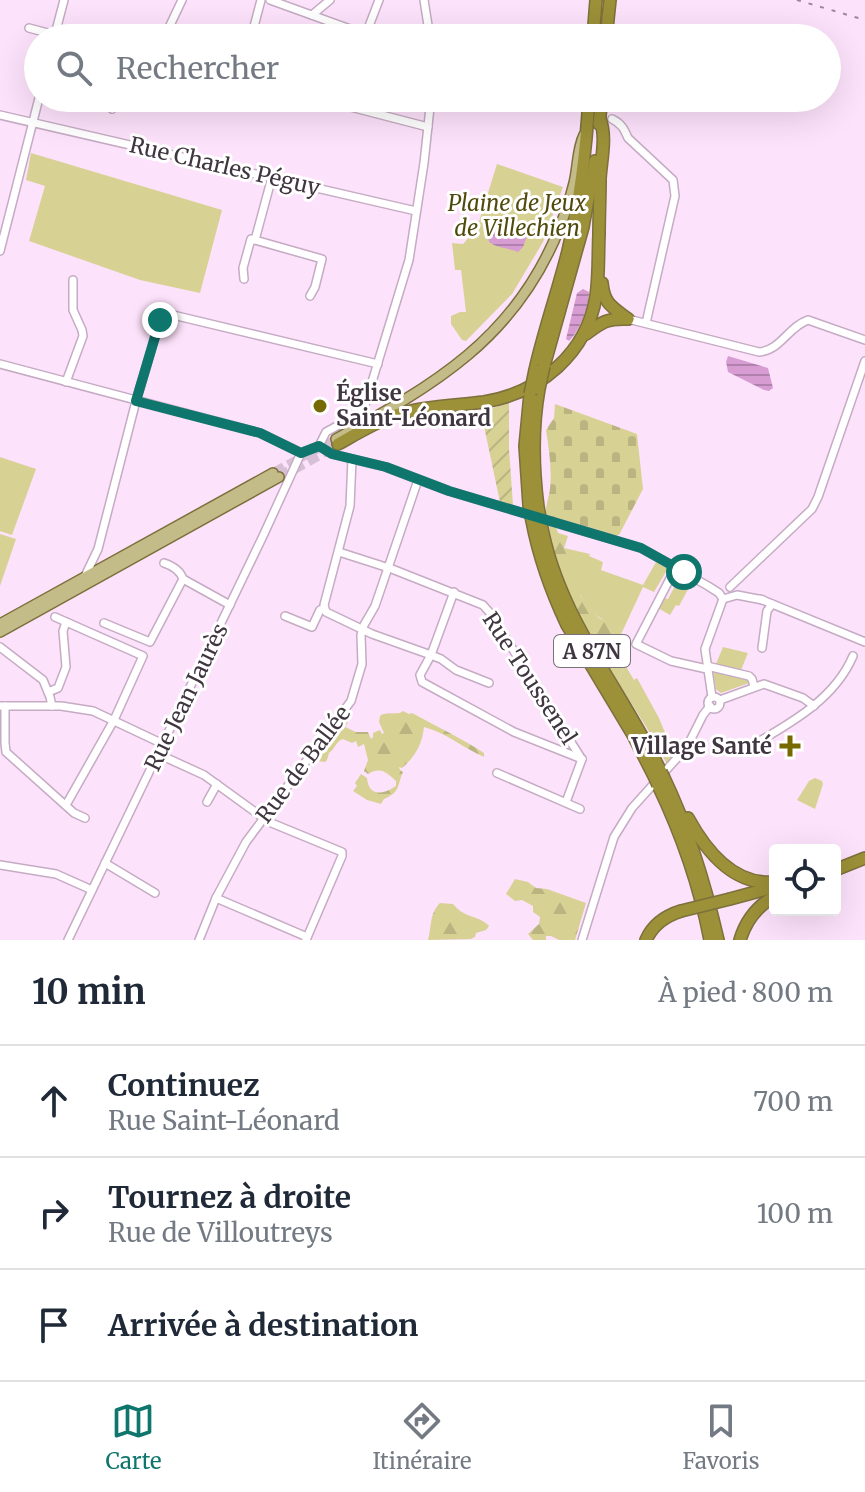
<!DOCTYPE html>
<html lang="fr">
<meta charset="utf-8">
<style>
:root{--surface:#fff;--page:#f2f2f3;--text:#1f2937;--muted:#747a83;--line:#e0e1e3;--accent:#0f766e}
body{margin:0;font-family:Merriweather,serif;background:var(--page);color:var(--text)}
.controls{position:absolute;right:24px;bottom:24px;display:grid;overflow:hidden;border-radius:8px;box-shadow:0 8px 32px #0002}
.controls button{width:72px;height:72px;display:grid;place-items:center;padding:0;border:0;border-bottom:2px solid var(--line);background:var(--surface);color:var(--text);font:40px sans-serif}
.stop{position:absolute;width:24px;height:24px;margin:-18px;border:6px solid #0f766e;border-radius:50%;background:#fff}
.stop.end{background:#0f766e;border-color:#fff;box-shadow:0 2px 8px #0008}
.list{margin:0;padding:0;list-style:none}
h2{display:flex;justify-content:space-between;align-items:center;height:104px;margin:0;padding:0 32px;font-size:34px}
h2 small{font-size:26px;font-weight:400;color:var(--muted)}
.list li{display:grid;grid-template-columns:52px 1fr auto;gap:24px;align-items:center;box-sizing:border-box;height:112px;padding:0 32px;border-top:2px solid var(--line)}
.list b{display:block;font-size:30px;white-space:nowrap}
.list p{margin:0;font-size:26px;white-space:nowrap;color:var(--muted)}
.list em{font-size:26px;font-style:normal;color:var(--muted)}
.icon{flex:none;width:44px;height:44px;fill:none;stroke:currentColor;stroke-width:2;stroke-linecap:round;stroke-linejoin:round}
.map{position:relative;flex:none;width:865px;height:940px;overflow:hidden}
.search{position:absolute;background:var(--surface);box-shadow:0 8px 32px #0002;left:24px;right:24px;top:24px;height:88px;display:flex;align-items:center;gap:20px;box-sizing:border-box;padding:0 28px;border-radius:44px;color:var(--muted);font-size:30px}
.sheet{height:440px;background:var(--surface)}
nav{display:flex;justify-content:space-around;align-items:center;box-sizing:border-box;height:112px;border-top:2px solid var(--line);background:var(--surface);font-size:22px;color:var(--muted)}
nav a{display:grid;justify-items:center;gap:4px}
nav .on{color:var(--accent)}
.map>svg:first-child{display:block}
.green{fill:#d8d194}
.forest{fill:url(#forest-firs)}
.cemetery{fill:url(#cemetery-stones)}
.garden{fill:url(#garden-furrows)}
.water{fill:url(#water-rules)}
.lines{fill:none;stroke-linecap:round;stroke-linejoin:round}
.major-tunnel{stroke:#d7c0d6;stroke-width:9;stroke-dasharray:9 4.5;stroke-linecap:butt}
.highway-tunnel{stroke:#d7c0d6;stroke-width:11;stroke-dasharray:11 5.5;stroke-linecap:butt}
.minor-casing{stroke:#c5abc3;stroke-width:10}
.major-casing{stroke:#7c703b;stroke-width:12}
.highway-casing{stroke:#7c703b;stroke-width:14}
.minor{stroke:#fff;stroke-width:7}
.major{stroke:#c4bc88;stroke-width:9}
.highway{stroke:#9c9038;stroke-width:11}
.rail{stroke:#9b899a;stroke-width:2;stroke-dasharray:4 8;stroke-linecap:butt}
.highway-bridge-casing{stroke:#7c703b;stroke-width:14;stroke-linecap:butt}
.highway-bridge{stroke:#9c9038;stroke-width:11}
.route{stroke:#0f766e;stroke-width:10}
.poi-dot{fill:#756900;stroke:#fff;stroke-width:3}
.labels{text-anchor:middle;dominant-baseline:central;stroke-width:6;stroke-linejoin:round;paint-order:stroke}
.shield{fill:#fff;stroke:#797279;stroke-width:2}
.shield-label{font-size:20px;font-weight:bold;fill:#403640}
.street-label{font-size:22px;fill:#403640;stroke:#fff}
.park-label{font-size:22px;font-style:italic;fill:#524a0d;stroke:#fff}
.poi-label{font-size:22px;font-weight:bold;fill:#403640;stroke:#fff;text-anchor:start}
</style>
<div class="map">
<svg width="865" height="940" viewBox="0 0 865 940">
<defs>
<pattern id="forest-firs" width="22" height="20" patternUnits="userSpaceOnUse" patternTransform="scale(2)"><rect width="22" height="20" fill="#d8d194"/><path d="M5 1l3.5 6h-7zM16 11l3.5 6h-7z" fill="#bab481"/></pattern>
<pattern id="cemetery-stones" width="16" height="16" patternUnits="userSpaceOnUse" patternTransform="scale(2)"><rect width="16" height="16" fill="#d8d194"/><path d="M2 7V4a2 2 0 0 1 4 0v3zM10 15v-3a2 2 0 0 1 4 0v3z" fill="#bab481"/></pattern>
<pattern id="garden-furrows" width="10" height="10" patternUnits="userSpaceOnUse" patternTransform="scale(2)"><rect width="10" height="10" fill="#d8d194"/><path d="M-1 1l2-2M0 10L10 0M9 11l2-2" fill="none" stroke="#bab481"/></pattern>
<pattern id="water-rules" width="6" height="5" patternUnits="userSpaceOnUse" patternTransform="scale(2)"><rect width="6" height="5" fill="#d79dd3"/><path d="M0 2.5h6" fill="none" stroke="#b081ad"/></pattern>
</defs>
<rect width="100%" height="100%" fill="#fde2fb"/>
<!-- green -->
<g class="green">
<path d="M31,153L222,210L200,293L140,280L29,241L45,186L26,180Z"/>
<path d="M497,164L563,187L543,242L512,294L466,341L462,340L451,324V316L460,312H466L461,270H455L452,243L463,244L477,228Z"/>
<path d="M0,457L36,469L12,535L0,531Z"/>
<path d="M0,534L16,539L0,586Z"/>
<path d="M564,548L590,554L589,556L603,562L601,570L643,585L656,562L668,568L654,592L643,587L623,630C581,614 575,587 564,548Z"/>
<path d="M681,575L692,582L679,606L676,605L670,615L658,608L664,598L668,599Z"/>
<path d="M723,647L748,653L741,670L716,664Z"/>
<path d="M625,665L634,680L637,678L659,718L672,750L681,746L667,764L650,733L618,682Z"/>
<path d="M713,670L746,679L749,683L721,693L716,689Z"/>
<path d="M815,778L822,781L823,784L815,809L797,800L809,781Z"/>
</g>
<!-- forest -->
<g class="forest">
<path d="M549,524L556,527L558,533L568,536L564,548L581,597L599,618L623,630L614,649L625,665L618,682C591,639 552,576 549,524Z"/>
<path d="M403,711L409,714L412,713C436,726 461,738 484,753V757C463,748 447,733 424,727C422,744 416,756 402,768L399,767L400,770L403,772C397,785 401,792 384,799L381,804L367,800L353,791L357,786L355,783L361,774L367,778C369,798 384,794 396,786V781C387,773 381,766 368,774L364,771L368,760L364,744L358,747L356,741L352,743L343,739C336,741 335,749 329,753L327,760L325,762L318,761L326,748L324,744L345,717H351L345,727L356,732H368L371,739L373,737V733L380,730L382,734L384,733L379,722L380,716L383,714L400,713Z"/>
<path d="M515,879L528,882L536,888L547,889L586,903L575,940H559L551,936H546V940H533L528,934L539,924L540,917L533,912V906L522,900L515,901L506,894Z"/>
<path d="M440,903L453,904C465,919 479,915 489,926L486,930L476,933L475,937L471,939L428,940C432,926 429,914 440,903Z"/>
</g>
<!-- cemetery -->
<path class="cemetery" d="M555,404L637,434L643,489L619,535L613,536L546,515C545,506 549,498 550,489C552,470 549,449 546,430L554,418Z"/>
<!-- garden -->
<path class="garden" d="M509,403V449L513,505L500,502L481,412Z"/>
<!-- water -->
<g class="water">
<path d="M493,228L529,231L523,247L518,252C509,248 497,248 489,242L487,232Z"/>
<path d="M583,289L589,292C589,308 579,331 569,341L566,339L577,293Z"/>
<path d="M728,356L768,368L773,388L769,391L764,390L728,372L726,362Z"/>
</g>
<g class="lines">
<!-- major-tunnel -->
<path class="major-tunnel" d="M276,471L336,439"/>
<!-- highway-tunnel -->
<path class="highway-tunnel" d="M279,477L338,444"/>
<defs>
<g id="minor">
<path d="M270,0L375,38"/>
<path d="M424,0L430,38"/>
<path d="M312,15L330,0"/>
<path d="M29,28L55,35"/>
<path d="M56,31L85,38"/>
<path d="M366,34L379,0"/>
<path d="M54,38L64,0"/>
<path d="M164,38L182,0"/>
<path d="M251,38L261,0"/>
<path d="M316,98L428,127"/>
<path d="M558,98L578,104"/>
<path d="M112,109L118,98"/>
<path d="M0,115L416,211"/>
<path d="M612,119C622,124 624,129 628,138L673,180L675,196L646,323"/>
<path d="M255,240L272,177"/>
<path d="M0,251L39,98"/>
<path d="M244,279L243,268L251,239L255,240L322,259L315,287L310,296"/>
<path d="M628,319L759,352C781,350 788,327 808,320L865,340"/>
<path d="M0,364L260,433L301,453L319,446"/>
<path d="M66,382L83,336L82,330L73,310V280"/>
<path d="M319,446L332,454L386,467L449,491L641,548L708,586L719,593L723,599L737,595L763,600"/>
<path d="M319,446L326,432L359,414L365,405L409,260L424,163L431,98"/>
<path d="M352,459L350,506L324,605L326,612L372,634L431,655L420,675L422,682L514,732L582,759"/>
<path d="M339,552L392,569L483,605L490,613L581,758"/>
<path d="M164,563C173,566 180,570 183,579"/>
<path d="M676,567L636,644L671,661L707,669"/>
<path d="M86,574L98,549L136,401L160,320L166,316L173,315L378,364"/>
<path d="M730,587L812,509L818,497L865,361"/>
<path d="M454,592L431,655L441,659L456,670L489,683"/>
<path d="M760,599L865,642"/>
<path d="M285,616L312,627L320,610L324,609"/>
<path d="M55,617L143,656L114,720L66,805"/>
<path d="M104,623L150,642L183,579L230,605"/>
<path d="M0,647L43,680L50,697L52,706"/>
<path d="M762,648L767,611L772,604"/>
<path d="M707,666L749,676L752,679L754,686"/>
<path d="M48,692L58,688L66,667L63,631L66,622"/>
<path d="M712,697L705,649L723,599"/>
<circle cx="714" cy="703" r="6"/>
<path d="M720,700L764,684L803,698L814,706"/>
<path d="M0,706H61L93,711L163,744"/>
<path d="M5,706V743L6,752L74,813L85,818"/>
<path d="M741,752C783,727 833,703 853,656"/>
<path d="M158,754L204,775L269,822L342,852V856L306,940"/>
<path d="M497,773L580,809"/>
<path d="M207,802L217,784"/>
<path d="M566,802L582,759"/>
<path d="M105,863L155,893"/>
<path d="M0,865L56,874L92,890"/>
<path d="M216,898L307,937"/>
<path d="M68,940L263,536L301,453"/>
<path d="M199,940L216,898L246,842L351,701L362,664L361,635L364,625L375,606L418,480"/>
<path d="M582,940L614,837L632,808L687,747L703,715L710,706"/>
</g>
<g id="major">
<path d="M336,439C434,385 515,339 559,229C565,214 570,199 574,183C578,167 577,149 584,135"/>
<path d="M0,624L273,473"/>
<path d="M0,632L279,477"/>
</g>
<g id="highway">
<path d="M593,38L596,0"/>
<path d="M606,38L610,0"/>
<path d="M599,124L602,98"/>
<path d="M602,283C604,304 612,307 628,319"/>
<path d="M586,334C602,322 607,318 628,319"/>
<path d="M544,366L583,227L595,161"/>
<path d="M535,370C544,330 558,291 568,251C580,200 586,150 589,98"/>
<path d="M338,444C356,434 374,423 393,416C422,406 453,406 484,402C540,393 587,353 596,296C599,276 598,255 599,235C599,216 600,198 600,179C601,160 607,137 600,119"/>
<path d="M529,505L525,446L530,394"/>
<path d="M538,507C533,468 532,428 539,389"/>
<path d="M532,521C539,558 551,591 567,625L633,735L655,778"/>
<path d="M541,523C557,616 621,689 661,772"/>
<path d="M664,778C689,830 705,884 718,940"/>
<path d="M658,785C681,833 700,887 710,940"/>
<path d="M688,818C706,851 734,886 775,882"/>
<path d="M835,870L865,858"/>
<path d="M730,899L774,887"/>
<path d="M646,940C653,924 665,916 681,911"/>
<path d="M740,940C746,920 757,906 775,896"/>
</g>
</defs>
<!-- minor casing -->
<use href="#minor" class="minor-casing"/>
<!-- major casing -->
<use href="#major" class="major-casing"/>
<!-- highway casing -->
<use href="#highway" class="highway-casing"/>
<!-- minor -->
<use href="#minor" class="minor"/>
<!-- major -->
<use href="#major" class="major"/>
<!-- highway -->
<use href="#highway" class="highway"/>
<!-- rail -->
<path class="rail" d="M797,0L865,20"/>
<defs>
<g id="highway-bridge">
<path d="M539,389L544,366"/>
<path d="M530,394L535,370"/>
<path d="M529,505L532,521"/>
<path d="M538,507L541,523"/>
<path d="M661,772L664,778"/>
<path d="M655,778L658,785"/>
<path d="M681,911L730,899"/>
</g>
</defs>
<!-- highway-bridge casing -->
<use href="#highway-bridge" class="highway-bridge-casing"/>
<!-- highway-bridge -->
<use href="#highway-bridge" class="highway-bridge"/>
</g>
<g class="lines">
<!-- route -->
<path class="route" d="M160,320L136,401L260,433L301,453L319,446L332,454L386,467L449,491L641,548L684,572"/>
</g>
<!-- markers -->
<g class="poi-dot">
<circle cx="320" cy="406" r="8"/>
<path d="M786 734h8v8h8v8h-8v8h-8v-8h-8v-8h8z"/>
</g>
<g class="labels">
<!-- shield labels -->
<rect class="shield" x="554" y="635" width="76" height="32" rx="6"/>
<g class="shield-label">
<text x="592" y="651">A 87N</text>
</g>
<!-- street labels -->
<g class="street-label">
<text transform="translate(225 166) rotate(13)">Rue Charles Péguy</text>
<text transform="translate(530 678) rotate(57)">Rue Toussenel</text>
<text transform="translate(186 697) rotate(-64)">Rue Jean Jaurès</text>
<text transform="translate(303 764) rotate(-53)">Rue de Ballée</text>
</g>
<!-- park labels -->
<g class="park-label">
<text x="517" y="203">Plaine de Jeux<tspan x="517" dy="25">de Villechien</tspan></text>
</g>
<!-- poi labels -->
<g class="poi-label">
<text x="336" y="393">Église<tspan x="336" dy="25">Saint-Léonard</tspan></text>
<text x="772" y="746" text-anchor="end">Village Santé</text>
</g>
</g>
</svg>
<div class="controls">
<button><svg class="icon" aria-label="locate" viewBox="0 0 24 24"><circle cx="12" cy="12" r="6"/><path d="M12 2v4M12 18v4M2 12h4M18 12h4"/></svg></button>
</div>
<div class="stop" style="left:684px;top:572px"></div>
<div class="stop end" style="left:160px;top:320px"></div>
<div class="search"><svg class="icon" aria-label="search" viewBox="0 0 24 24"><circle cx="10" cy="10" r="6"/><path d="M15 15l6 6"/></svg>Rechercher</div>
</div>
<section class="sheet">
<h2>10 min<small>À pied · 800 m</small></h2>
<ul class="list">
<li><svg class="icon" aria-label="ahead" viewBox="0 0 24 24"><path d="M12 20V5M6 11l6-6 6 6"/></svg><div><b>Continuez</b><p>Rue Saint-Léonard</p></div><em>700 m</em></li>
<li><svg class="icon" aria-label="right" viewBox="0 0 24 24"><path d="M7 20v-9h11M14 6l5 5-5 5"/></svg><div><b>Tournez à droite</b><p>Rue de Villoutreys</p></div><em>100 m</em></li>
<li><svg class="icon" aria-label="arrive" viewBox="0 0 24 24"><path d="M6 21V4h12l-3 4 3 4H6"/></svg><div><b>Arrivée à destination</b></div></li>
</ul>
</section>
<nav>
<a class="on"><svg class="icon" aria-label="map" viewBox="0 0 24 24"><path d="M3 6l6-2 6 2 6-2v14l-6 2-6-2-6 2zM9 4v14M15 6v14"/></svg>Carte</a>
<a><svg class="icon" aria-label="directions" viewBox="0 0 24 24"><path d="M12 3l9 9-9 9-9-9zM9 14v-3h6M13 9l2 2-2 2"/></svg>Itinéraire</a>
<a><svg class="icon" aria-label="saved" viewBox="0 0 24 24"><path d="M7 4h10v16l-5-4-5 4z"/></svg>Favoris</a>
</nav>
